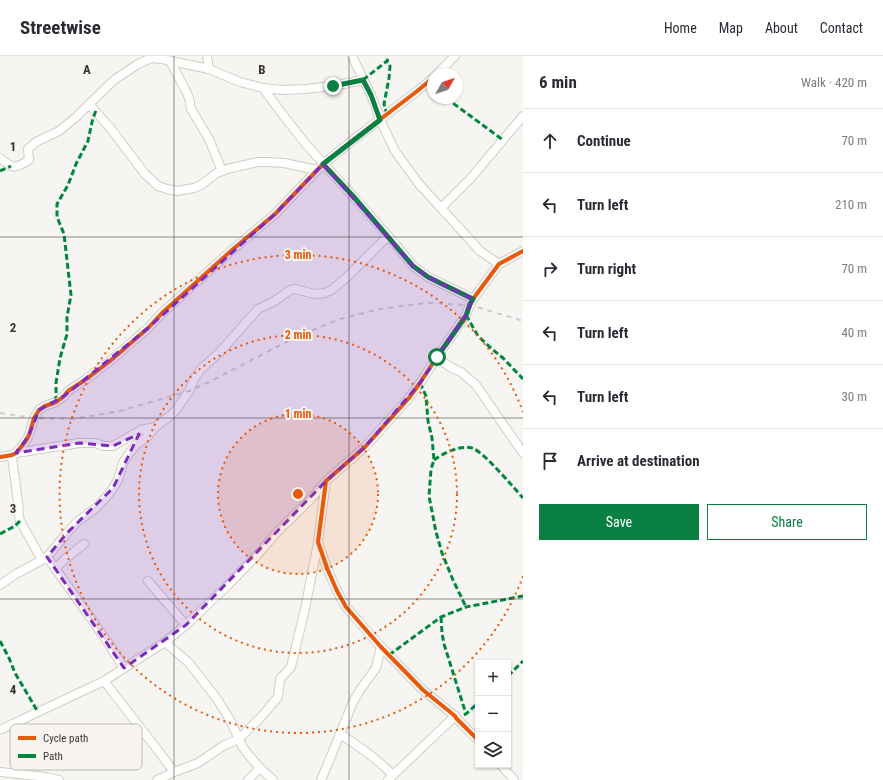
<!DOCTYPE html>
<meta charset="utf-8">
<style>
:root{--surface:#fff;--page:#f2f2f3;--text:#2b2b33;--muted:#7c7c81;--line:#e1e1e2;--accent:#0b8043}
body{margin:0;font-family:"Roboto Condensed",sans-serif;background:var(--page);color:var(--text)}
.controls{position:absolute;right:12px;bottom:12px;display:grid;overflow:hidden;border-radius:0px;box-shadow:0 1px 3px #0004}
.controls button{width:36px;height:36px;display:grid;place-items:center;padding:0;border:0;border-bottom:1px solid var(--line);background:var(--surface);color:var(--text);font:20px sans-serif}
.compass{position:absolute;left:427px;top:12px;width:36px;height:36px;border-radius:50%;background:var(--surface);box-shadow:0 1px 3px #0004;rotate:50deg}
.stop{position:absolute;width:12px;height:12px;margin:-9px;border:3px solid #0b8043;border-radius:50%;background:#fff}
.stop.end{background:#0b8043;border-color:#fff;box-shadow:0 1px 4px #0008}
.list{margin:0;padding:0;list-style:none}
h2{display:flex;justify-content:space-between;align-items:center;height:52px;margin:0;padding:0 16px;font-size:17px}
h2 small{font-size:13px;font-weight:400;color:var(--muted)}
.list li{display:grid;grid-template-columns:26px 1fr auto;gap:12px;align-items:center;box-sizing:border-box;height:64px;padding:0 16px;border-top:1px solid var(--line)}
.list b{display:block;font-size:15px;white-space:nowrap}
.list em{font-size:13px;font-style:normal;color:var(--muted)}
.actions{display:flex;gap:8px;padding:12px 16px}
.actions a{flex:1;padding:9px 0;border:1px solid var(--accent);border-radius:0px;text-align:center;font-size:14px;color:var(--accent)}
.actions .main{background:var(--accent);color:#fff}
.icon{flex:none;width:22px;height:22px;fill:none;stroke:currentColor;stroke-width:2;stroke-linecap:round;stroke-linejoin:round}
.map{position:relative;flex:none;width:523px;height:724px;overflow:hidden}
header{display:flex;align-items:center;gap:24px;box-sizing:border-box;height:56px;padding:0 20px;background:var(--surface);border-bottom:1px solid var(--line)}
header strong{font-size:19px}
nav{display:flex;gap:22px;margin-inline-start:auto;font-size:14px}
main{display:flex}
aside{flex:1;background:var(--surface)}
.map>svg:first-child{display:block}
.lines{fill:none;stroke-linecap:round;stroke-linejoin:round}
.minor-casing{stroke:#cecdca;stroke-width:10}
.minor{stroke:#fefefd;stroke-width:8}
.rail{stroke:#cdcccc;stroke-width:2;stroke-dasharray:5 5;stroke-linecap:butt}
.quiet{stroke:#00873e;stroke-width:3;stroke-dasharray:6 3;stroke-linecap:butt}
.cycleway-casing{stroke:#f8f5f1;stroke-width:6}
.cycleway{stroke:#e8590c;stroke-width:4}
.route{stroke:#0b8043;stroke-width:5}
.marked{fill:#7b2cbf;fill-opacity:0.2;stroke:#7b2cbf;stroke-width:3;stroke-dasharray:8 5;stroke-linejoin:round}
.grid{fill:none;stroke:#363534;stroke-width:1;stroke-opacity:0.55}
.ring{fill:none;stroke:#e8590c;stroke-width:2;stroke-dasharray:2 4}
.key{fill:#f8f5f1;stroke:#bebbb8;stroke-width:1}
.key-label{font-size:11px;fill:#363534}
.grid-label{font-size:13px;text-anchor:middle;font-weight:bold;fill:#363534;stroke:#f8f5f1;stroke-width:4;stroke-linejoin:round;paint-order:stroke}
.centre{fill:#e8590c;stroke:#f8f5f1;stroke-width:2}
.ring-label{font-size:12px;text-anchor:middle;font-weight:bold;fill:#e8590c;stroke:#f8f5f1;stroke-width:4;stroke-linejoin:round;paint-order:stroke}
</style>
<header>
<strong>Streetwise</strong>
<nav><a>Home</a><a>Map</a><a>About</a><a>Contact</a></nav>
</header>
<main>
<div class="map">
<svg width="523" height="724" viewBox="0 0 523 724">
<rect width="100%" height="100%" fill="#f7f5f2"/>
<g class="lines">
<defs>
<g id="minor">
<path d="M207,0L209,13"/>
<path d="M352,0L371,39L377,54L380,64L395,95L419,128L462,175L480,195L499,208"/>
<path d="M170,5L186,35L189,42L191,53L209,83L222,115"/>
<path d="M437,18L455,0"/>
<path d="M263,32L283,59L305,87L339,125L353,140L396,189L413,210L428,221L473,243"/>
<path d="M89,48L111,73L145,118L158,130L167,133L177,135L194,132L201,129L217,117L227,113L258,106H267L284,107L317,114"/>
<path d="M0,102C13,113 15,113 29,104L28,93L36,86L59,75L75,62L114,24L138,8L151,2L162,3L209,13L240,26L263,32L283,34L306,33L333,30L363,24"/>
<path d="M441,152L471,122L523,60"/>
<path d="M437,301L450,311L461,316L476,329L523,397"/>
<path d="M16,397L79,387H95L104,390H113L141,374L155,371"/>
<path d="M12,399C13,413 16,426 17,440C19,449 18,457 20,465L42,504"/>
<path d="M0,401L12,399L16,397L25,386L29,379L34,362L39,354L45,350L56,346L64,340L68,335L85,324L110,305L148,272L162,257L232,194L275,158L323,108L357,81L416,36L433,22"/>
<path d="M47,501L105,582L124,612"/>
<path d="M55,513L65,503L84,488"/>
<path d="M148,525L186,569"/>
<path d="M0,529L16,518L42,504L47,501L67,477L77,466L96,452L108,439L113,432L118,424L123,407L128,399L136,389L148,380L155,371L170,360L176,354L189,335L194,323L201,313L220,296L258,253L275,245L290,234L295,233L315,238L325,237L333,233L347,221L388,180"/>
<path d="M165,586L189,607L217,643L230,664L239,683L242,690L247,697L260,712L273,724"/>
<path d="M104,625L160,697L174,716"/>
<path d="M0,674L104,625L165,586L186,569L227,530L260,496L277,476L311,443L326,425"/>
<path d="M340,678C359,690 377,703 393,719"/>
<path d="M478,684L456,662L455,660L423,634L381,591L346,551L337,535L327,512L318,486L326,425L365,391L409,342L420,327L437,301L466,259L470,249L473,243L499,208L523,195"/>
<path d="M501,709L514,724"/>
<path d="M0,716L46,721L59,724"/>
<path d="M157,724L174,716L198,707L223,690L239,683L262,660L278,641L280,623L291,611L305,553L318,487"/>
<path d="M248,724L260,712"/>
<path d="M321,724L327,710L353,646L360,634L376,612L381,591"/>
<path d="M388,724L455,660"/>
</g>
</defs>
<!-- minor casing -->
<use href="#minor" class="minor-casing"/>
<!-- minor -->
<use href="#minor" class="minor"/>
<!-- rail -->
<path class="rail" d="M0,357L34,362L73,363L120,355L189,335L209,326L290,284L313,274L340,263L380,253L402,250L427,247L470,249L523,265"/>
<!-- quiet -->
<g class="quiet">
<path d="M363,24L387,5L389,0"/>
<path d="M446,42L503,84"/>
<path d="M387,59L384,48L389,22L390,10L387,5"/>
<path d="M0,115L11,110"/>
<path d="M466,259L478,280L492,293L503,302L523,323"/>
<path d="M420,327L426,340L428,365L432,382L434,404L431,413L429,440L436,476L442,497L453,524L466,551"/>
<path d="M56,346V327L60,302L67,278V261L71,239L64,178L57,161V148L68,129L76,108L88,85L92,66L96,54"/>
<path d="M434,404C444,397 459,389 472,392C483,395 514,432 523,442"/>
<path d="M0,478L15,470L20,465"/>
<path d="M441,561L442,577L444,588L466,658"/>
<path d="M0,585L9,602L15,617L38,656"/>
<path d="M389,599L441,561L466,551L523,540"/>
<path d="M508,620L523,605"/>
<path d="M464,659L466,658L478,647"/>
</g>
<defs>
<g id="cycleway">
<path d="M0,401L12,399L16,397L25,386L29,379L34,362L39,354L45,350L56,346L64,340L68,335L85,324L110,305L148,272L162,257L232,194L275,158L323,108L357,81L416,36L433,22"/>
<path d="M478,684L456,662L455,660L423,634L381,591L346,551L337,535L327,512L318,486L326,425L365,391L409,342L420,327L437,301L466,259L470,249L473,243L499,208L523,195"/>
</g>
</defs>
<!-- cycleway casing -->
<use href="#cycleway" class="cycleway-casing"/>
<!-- cycleway -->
<use href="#cycleway" class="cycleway"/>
</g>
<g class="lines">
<!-- route -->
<path class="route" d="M333,30L363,24L371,39L380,64L323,108L353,140L413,210L428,221L473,243L470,248L466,260L437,301"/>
</g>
<!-- marked area -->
<path class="marked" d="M323,108L413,210L428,221L473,243L466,259L420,327L365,391L326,425L186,569L124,612L47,501L67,477L113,432L139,378L113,390L79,387L16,397L29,379L39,354L64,340L148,272L275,158Z"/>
<!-- grid -->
<path class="grid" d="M174,0V724M349,0V724M0,181H523M0,362H523M0,543H523"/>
<!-- distance rings -->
<circle cx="298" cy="438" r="80" fill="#e8590c" fill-opacity=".12"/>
<g class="ring">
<circle cx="298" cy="438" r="80"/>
<circle cx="298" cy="438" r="159"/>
<path d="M523 520A239 239 0 1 1 523 356"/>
</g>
<!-- legend -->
<rect x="10" y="668" width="132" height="46" rx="6" class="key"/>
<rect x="18" y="680" width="18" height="4" fill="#e8590c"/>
<rect x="18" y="698" width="18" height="4" fill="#00873e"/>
<g class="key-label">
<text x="43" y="686">Cycle path</text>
<text x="43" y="704">Path</text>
</g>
<g class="grid-label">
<text x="87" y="18">A</text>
<text x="262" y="18">B</text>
<text x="13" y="95">1</text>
<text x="13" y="276">2</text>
<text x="13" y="457">3</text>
<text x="13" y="638">4</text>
</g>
<circle cx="298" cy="438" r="6" class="centre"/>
<g class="ring-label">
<text x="298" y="203">3 min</text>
<text x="298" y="283">2 min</text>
<text x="298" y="362">1 min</text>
</g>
</svg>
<div class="controls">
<button>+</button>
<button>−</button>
<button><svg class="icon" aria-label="layers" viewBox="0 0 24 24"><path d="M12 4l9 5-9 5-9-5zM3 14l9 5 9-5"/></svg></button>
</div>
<svg class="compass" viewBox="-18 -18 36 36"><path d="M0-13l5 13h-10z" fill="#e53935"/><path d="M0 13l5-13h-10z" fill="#7c7c81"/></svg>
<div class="stop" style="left:437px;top:301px"></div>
<div class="stop end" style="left:333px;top:30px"></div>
</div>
<aside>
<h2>6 min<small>Walk · 420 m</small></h2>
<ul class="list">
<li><svg class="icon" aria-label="ahead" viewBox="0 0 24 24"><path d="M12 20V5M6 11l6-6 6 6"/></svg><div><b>Continue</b></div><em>70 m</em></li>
<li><svg class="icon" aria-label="left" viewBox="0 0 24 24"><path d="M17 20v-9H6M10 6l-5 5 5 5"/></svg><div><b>Turn left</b></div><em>210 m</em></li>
<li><svg class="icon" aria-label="right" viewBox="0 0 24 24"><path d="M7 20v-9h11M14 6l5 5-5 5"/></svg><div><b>Turn right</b></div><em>70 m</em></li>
<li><svg class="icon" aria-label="left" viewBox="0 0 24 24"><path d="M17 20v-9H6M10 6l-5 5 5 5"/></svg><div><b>Turn left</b></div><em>40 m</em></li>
<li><svg class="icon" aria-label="left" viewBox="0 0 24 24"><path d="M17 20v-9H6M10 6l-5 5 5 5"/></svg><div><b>Turn left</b></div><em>30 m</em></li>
<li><svg class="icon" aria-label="arrive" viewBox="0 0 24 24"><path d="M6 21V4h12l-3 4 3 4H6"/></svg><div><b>Arrive at destination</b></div></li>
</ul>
<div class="actions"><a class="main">Save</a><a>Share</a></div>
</aside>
</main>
